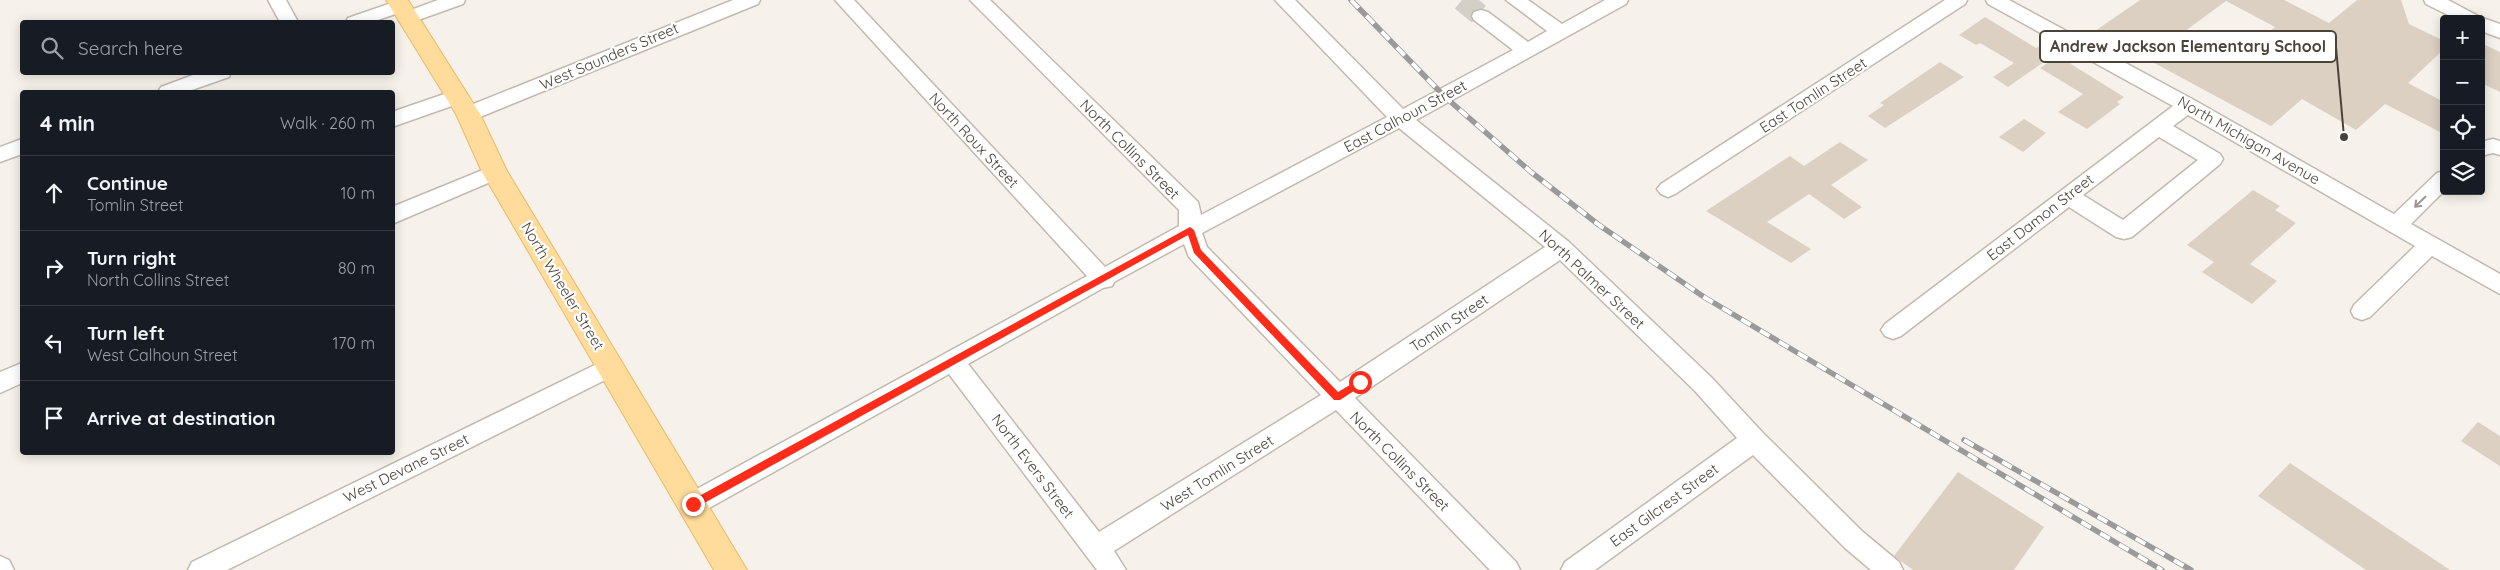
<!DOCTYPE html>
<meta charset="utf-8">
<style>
:root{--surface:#171b24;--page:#242831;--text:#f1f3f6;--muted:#9ea1a6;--line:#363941}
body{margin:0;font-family:Quicksand,sans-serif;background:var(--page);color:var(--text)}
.controls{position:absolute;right:15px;top:15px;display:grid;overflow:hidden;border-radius:5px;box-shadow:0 2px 12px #0003}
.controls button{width:45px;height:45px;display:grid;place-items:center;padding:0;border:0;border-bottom:1px solid var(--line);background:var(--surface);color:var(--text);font:25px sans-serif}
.stop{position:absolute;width:15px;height:15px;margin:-11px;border:4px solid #ff2c19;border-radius:50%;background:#fff}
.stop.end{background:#ff2c19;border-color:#fff;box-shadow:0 1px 5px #0008}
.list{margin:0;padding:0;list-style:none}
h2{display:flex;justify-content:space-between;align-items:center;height:65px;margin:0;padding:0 20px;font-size:21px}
h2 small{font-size:16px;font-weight:400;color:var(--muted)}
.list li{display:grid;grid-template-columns:32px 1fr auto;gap:15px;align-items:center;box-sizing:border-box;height:75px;padding:0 20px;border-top:1px solid var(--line)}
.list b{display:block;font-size:19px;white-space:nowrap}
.list p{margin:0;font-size:16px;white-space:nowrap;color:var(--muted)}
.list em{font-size:16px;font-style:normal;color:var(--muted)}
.icon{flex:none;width:28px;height:28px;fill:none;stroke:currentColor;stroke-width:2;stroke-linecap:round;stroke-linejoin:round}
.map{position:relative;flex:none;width:2500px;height:570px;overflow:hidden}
.search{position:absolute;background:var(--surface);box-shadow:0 2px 12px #0003;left:20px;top:20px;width:375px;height:55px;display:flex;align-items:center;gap:12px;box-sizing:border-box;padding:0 18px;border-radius:5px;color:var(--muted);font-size:19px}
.panel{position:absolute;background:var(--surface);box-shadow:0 2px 12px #0003;left:20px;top:90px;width:375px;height:365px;border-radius:5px}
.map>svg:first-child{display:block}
.building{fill:#dcd0c3;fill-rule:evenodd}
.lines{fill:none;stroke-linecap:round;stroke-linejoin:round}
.minor-tunnel{stroke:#d4cfc7;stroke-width:22;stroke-dasharray:22 11;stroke-linecap:butt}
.minor-casing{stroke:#c3b9ad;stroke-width:3}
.major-casing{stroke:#eab965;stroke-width:2}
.minor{fill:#fff;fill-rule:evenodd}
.major{fill:#ffdc9b;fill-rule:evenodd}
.rail-casing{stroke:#9a9a9a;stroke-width:5.5}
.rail{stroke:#fff;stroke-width:4;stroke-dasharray:11;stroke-linecap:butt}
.oneway{stroke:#9c9792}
.route{fill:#ff2c19}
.labels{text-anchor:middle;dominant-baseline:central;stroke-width:4.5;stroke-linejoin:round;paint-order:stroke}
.street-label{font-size:15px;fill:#4b4238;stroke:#fff}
.leader{fill:none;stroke:#4b4238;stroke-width:2}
.callout-dot{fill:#4b4238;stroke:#fff;stroke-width:2}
.callout{fill:#fff;stroke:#4b4238;stroke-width:2}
.callout-label{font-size:16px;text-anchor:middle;font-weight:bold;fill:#4b4238}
</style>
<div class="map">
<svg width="2500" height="570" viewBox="0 0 2500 570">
<rect width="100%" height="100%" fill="#f6f2eb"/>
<!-- building -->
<g class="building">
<path d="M2140,0H2284L2329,23L2357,0H2401L2409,24L2444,41V49L2408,83L2444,102V134L2385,104L2356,130L2302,99L2271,126L2095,31ZM2226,1L2275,27L2233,62L2181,34Z"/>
<path d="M1985,17L2036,48L2041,45L2051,57L2008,87L1993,77L2014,63L1980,43L1976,45L1959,35Z"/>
<path d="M2481,43L2500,52V92L2481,83Z"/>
<path d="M2058,56L2124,97L2117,102L2120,104L2087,129L2058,112L2083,94L2040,68Z"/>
<path d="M1940,62L1964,77L1885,128L1868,116L1884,105L1880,103Z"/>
<path d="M2024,119L2046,133L2023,152L1999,137Z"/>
<path d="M1840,142L1868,160L1831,185L1862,207L1844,219L1809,194L1767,222L1811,249L1791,263L1706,211L1790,156L1804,166Z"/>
<path d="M2253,190L2280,206L2275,210L2296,223L2250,264L2277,281L2252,304L2202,272L2214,262L2187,245Z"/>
<path d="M2478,422L2500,436V466L2461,441Z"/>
<path d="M2290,463L2450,570H2366L2258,496Z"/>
<path d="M1958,472L2044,527L2014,570H1913L1894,556Z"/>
</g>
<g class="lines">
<!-- minor-tunnel -->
<path class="minor-tunnel" d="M1462,0L1481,16"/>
<defs>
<g id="minor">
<path d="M268,0H286L298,22H280Z"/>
<path d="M400,0L407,2L409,6L407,10L372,22H346L348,18Z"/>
<path d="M438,0H465L463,4L407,24L400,22L398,18L400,14Z"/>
<path d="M733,0H760L758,4L475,119L468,121L461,119L458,114L461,109Z"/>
<path d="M835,0H854L1105,267L1179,226V210L970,0H990L1198,202L1201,215L1387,117L1275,0H1295L1403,109L1513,50L1474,20L1472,16L1474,12L1481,10L1488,12L1528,42L1547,31L1506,0H1528L1562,24L1605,0H1628L1626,4L1416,120L1569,242L1711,377L1763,433L1863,532L1899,562L1903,570H1871L1845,548L1753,455L1595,570H1561L1565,562L1737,438L1695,391L1560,260L1355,398L1516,562L1520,570H1490L1336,410L1114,551L1126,570H1097L949,374L702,512L693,515L684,512L680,504L684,496L1087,276ZM1399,128L1545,247L1340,382L1207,247L1202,233ZM1184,244L1189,257L1321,395L1099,532L968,364L1103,288L1112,286L1114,282Z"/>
<path d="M1945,0H1967L1965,4L1675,194L1668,197L1661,194L1657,189L1661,184Z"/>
<path d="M1986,0H2009L2194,100L2394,214L2437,173L2444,171V191L2411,224L2500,274V294L2432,256L2370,317L2362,320L2354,317L2351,311L2354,305L2415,246L2188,115L2173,126L2220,154L2223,159L2220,164L2132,237L2124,239L2116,237L2069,207L1901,336L1893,339L1885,336L1881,330L1885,324L2173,106L1988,4ZM2159,137L2198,160L2123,220L2083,195Z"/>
<path d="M2424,0H2448L2480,17L2500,24V38L2481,31V19H2456L2426,4Z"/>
<path d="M201,72H231L229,77L186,92H158L161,87Z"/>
<path d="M456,90L463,92L466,97L463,102L392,127V112Z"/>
<path d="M22,139V154L0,162V147Z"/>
<path d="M2493,139L2500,141V155L2493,153L2481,156V142Z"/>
<path d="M495,165L502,167L505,172L502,177L392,224V207Z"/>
<path d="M611,357L619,359L623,366L619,373L227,570H188L192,562Z"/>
<path d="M22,363V383L0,393V372Z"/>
<path d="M0,556L9,560L14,570H0Z"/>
</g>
<path id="major" d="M386,0H408L480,114L507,171L747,570H714L482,172L456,114Z"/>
</defs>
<!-- minor casing -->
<use href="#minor" class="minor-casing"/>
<!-- major casing -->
<use href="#major" class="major-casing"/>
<!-- minor -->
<use href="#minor" class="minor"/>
<!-- major -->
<use href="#major" class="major"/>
<defs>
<g id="rail">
<path d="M1351,0L1444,96L1531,172L1599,225L1704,297L2162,570"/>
<path d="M1964,440L2191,570"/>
</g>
</defs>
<!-- rail casing -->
<use href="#rail" class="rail-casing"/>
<!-- rail -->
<use href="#rail" class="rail"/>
</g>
<!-- one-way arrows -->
<defs><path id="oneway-shaft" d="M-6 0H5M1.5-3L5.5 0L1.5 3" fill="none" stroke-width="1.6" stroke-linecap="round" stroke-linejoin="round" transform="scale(1.25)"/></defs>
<use class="oneway" href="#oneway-shaft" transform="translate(2420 202) rotate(136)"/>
<!-- route -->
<path class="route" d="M1190,227L1194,230L1201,250L1338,392L1360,379L1363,380V385L1340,400H1334L1194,253L1188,235L697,507H690V501Z"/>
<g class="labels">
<!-- street labels -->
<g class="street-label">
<text transform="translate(609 56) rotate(-23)">West Saunders Street</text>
<text transform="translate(1813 95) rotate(-33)">East Tomlin Street</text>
<text transform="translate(1405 116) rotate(-28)">East Calhoun Street</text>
<text transform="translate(974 140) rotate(47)">North Roux Street</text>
<text transform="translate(2249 140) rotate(30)">North Michigan Avenue</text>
<text transform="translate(1130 149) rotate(45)">North Collins Street</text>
<text transform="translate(2040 217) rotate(-38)">East Damon Street</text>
<text transform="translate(1592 279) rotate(43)">North Palmer Street</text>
<text transform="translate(563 286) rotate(59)">North Wheeler Street</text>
<text transform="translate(1449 323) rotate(-34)">Tomlin Street</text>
<text transform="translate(1400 461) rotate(45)">North Collins Street</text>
<text transform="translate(1033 466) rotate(53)">North Evers Street</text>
<text transform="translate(406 468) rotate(-26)">West Devane Street</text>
<text transform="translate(1217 473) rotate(-32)">West Tomlin Street</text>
<text transform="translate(1664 505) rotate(-36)">East Gilcrest Street</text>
</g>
</g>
<!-- callouts -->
<path class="leader" d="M2344 137L2336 47"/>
<circle class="callout-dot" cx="2344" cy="137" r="5"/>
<rect class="callout" x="2040" y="31" width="296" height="31" rx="5"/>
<g class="callout-label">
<text x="2188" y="52">Andrew Jackson Elementary School</text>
</g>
</svg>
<div class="controls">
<button>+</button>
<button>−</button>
<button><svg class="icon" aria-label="locate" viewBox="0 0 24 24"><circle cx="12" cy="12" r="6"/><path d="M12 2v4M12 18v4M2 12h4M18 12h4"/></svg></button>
<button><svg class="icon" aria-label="layers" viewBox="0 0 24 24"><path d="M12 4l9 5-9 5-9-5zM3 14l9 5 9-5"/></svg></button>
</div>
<div class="stop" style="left:1360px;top:382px"></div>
<div class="stop end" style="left:693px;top:504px"></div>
<div class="search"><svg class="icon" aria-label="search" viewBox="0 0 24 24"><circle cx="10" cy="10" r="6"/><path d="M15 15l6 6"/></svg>Search here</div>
<section class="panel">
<h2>4 min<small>Walk · 260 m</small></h2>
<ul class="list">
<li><svg class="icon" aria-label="ahead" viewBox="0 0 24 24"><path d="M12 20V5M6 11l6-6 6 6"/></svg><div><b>Continue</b><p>Tomlin Street</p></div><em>10 m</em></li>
<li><svg class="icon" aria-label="right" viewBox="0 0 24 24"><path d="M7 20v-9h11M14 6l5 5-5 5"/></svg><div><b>Turn right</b><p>North Collins Street</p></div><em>80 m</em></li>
<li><svg class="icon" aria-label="left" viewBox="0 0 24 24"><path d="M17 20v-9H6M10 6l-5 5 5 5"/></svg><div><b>Turn left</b><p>West Calhoun Street</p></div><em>170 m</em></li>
<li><svg class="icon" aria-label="arrive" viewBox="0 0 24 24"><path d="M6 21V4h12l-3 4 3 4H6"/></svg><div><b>Arrive at destination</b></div></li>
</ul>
</section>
</div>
